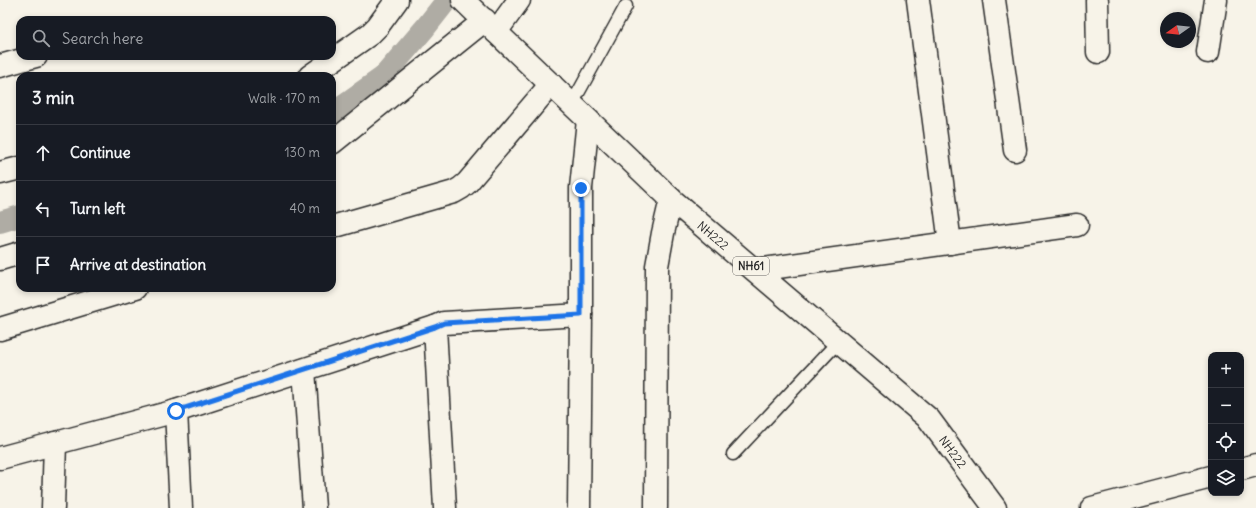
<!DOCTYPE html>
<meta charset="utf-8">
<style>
:root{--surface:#171b24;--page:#20242c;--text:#f1f3f6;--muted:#9ea1a6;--line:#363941}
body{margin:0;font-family:Delius,sans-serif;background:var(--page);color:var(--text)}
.controls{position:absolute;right:12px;bottom:12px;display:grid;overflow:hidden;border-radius:8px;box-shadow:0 2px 6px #0003}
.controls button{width:36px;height:36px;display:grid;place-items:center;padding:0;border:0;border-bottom:1px solid var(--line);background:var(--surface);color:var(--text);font:20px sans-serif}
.compass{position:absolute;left:1160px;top:12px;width:36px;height:36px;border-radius:50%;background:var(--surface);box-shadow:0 2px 6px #0003;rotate:255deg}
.stop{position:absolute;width:12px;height:12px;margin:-9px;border:3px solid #1a73e8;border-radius:50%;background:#fff}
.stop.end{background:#1a73e8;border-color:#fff;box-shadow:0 1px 4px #0008}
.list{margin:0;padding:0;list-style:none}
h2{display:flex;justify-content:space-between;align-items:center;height:52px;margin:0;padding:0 16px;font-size:17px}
h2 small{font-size:13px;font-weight:400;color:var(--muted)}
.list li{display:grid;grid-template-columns:26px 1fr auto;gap:12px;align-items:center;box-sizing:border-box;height:56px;padding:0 16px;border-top:1px solid var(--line)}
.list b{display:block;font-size:15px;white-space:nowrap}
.list em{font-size:13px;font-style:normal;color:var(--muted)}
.icon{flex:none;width:22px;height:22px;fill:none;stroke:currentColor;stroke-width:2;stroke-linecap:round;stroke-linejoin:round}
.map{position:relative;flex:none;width:1256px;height:508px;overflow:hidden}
.search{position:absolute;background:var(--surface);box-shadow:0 2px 6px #0003;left:16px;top:16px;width:320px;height:44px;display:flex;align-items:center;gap:10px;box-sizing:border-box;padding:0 14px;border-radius:12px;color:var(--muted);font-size:15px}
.panel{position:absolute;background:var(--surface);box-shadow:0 2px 6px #0003;left:16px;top:72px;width:320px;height:220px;border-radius:12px}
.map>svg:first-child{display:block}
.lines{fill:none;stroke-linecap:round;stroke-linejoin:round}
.canal{stroke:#afaca4;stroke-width:22}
.lane-casing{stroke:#2b2b2b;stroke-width:15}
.street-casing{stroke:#2b2b2b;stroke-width:25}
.primary-casing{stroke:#2b2b2b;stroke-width:25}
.highway-casing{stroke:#2b2b2b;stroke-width:25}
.lane{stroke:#f7f3e8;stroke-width:12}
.street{stroke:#f7f3e8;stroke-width:22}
.primary{stroke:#f7f3e8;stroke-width:22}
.highway{stroke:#f7f3e8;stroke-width:22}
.route{stroke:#1a73e8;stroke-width:5}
.labels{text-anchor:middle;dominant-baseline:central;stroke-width:3;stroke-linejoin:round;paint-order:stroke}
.shield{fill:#f7f3e8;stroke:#686764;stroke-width:1}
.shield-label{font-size:11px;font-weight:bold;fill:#2b2b2b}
.street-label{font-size:12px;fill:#2b2b2b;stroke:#f7f3e8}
</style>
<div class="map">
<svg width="1256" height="508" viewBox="0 0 1256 508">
<rect width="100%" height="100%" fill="#f7f3e8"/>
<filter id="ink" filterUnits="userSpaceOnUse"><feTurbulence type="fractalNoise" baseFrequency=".025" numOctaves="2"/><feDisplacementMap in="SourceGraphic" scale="8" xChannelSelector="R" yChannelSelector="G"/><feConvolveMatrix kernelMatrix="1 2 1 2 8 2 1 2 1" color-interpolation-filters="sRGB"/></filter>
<g filter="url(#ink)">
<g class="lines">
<!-- canal -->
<g class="canal">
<path d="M332,113L383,77L425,28L447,0"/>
<path d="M0,222L20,216"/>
</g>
<defs>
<g id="lane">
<path d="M572,104L626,6"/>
<path d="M733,454L839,341"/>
</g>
<g id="street">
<path d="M918,0L950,243"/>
<path d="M994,0L1015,150"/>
<path d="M1097,0L1098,52"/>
<path d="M1208,52L1216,0"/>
<path d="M0,66L36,56"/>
<path d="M310,76L370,34L378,26L397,0"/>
<path d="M332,143L485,20"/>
<path d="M0,173L20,168"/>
<path d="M332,227L454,192L461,188L467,183L551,84"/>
<path d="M0,259L20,253"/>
<path d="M756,270L1077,225"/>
<path d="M435,327L445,508"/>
<path d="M0,329L135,288"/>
<path d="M304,370L314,508"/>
<path d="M0,458L176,411"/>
<path d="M1241,469L1256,465"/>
<path d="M53,508L55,443"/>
<path d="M181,508L176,411L435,327L444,323L581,315V188L588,120"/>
<path d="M579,508L581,315"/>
<path d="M656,508L657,266L663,233L671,199"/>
<path d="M1092,508L1211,477"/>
</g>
<path id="primary" d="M463,0L496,32"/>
<g id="highway">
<path id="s1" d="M519,0L496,32L671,199L929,419L995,508"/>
</g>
</defs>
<!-- lane casing -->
<use href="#lane" class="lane-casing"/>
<!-- street casing -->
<use href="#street" class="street-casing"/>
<!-- primary casing -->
<use href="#primary" class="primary-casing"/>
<!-- highway casing -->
<use href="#highway" class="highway-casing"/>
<!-- lane -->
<use href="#lane" class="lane"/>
<!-- street -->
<use href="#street" class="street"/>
<!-- primary -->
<use href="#primary" class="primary"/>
<!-- highway -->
<use href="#highway" class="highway"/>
</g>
</g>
<g class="lines" filter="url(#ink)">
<!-- route -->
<path class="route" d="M176,411L435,327L444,323L581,315V188"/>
</g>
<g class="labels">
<!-- shield labels -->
<rect class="shield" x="733" y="257" width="36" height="18" rx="3"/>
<g class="shield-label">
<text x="751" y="266">NH61</text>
</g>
<!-- street labels -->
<g class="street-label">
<text stroke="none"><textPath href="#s1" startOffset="337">NH222</textPath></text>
<text stroke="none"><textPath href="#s1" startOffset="661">NH222</textPath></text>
</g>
</g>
</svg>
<div class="controls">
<button>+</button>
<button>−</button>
<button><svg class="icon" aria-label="locate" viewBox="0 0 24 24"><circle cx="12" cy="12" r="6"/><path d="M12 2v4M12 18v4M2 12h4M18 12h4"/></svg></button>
<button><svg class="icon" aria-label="layers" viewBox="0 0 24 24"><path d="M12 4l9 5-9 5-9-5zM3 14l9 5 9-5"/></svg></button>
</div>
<svg class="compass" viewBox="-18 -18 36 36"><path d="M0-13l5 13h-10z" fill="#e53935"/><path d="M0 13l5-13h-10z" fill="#9ea1a6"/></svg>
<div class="stop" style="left:176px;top:411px"></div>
<div class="stop end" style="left:581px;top:188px"></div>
<div class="search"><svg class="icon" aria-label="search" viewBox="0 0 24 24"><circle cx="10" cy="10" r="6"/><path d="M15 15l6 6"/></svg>Search here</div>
<section class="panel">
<h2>3 min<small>Walk · 170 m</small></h2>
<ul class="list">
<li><svg class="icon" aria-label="ahead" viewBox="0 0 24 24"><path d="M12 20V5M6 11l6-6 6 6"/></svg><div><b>Continue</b></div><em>130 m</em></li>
<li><svg class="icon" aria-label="left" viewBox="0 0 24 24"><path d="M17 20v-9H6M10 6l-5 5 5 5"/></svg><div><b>Turn left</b></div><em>40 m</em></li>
<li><svg class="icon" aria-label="arrive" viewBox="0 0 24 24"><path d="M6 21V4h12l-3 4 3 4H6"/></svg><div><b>Arrive at destination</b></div></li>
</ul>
</section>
</div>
